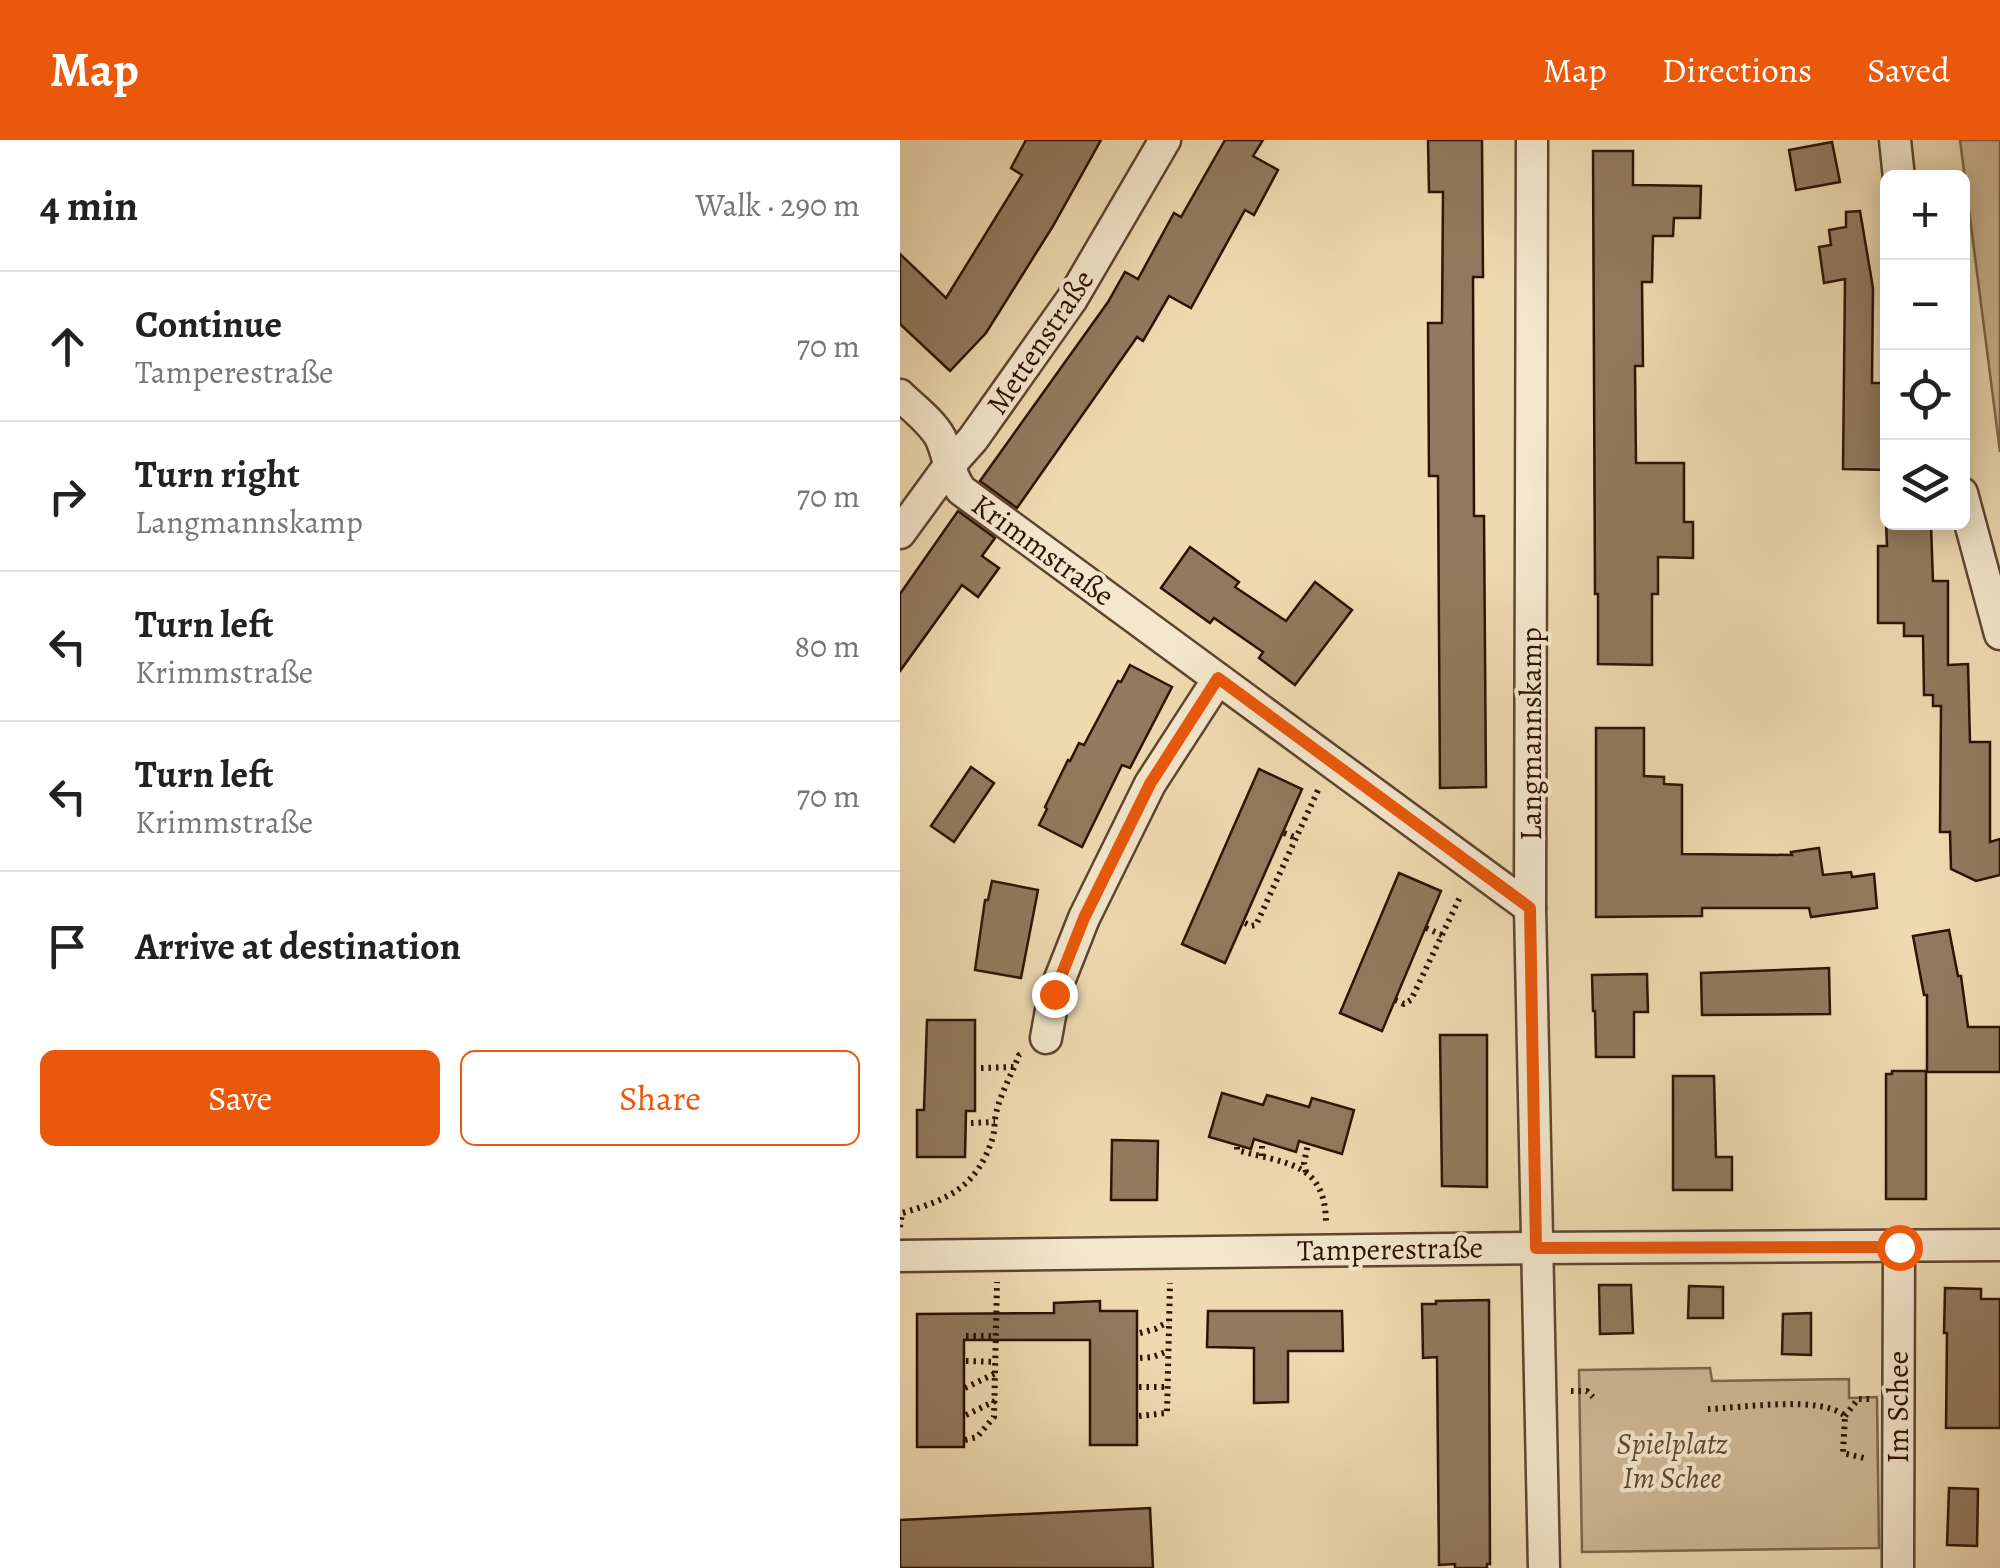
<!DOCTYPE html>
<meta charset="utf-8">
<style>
:root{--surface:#fff;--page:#f6f6f6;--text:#222;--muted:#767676;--line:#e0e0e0;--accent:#ea580c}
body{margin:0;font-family:Alegreya,serif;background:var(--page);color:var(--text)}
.controls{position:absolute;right:30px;top:30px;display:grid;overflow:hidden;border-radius:15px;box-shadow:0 5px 25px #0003}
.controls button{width:90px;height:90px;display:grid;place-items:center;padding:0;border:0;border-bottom:2px solid var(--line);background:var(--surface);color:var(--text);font:50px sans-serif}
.stop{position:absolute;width:30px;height:30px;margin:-22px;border:8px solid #ea580c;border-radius:50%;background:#fff}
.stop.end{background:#ea580c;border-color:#fff;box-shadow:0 2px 10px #0008}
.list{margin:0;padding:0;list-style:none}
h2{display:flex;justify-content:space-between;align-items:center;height:130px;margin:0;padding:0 40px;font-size:42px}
h2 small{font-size:32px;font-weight:400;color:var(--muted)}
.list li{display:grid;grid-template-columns:65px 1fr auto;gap:30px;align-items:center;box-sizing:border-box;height:150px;padding:0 40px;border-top:2px solid var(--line)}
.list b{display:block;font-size:38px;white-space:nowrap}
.list p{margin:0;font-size:32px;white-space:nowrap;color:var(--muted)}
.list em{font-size:32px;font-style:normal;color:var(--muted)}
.actions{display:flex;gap:20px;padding:30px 40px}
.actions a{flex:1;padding:22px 0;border:2px solid var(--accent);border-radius:15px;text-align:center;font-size:35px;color:var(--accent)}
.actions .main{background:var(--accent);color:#fff}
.icon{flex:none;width:55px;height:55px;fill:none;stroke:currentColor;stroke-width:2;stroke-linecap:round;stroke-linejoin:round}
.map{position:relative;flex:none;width:1100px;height:1428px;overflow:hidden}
header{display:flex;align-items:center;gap:60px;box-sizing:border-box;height:140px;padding:0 50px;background:var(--accent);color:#fff}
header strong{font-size:48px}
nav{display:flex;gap:55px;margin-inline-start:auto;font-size:35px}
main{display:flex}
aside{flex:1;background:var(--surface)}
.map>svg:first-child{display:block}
.green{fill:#cdb894;stroke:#7e654c;stroke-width:2.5}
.building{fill:#927a5e;stroke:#2e1204;stroke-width:2.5}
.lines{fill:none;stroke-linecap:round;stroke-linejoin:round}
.street-casing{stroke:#5e442f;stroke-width:35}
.path{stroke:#2e1204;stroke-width:6;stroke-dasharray:2.5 5;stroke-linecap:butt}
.street{stroke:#f4e7cc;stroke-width:30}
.route{stroke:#ea580c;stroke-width:12}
.labels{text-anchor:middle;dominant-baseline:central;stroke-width:8;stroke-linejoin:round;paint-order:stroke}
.street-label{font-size:30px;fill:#2e1204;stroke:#f4e7cc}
.park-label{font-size:30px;font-style:italic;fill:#5e442f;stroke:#f4e7cc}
</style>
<header>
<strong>Map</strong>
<nav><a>Map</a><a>Directions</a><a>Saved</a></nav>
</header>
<main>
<aside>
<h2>4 min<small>Walk · 290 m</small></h2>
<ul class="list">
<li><svg class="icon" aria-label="ahead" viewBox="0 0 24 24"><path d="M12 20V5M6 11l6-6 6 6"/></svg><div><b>Continue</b><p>Tamperestraße</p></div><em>70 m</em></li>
<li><svg class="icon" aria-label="right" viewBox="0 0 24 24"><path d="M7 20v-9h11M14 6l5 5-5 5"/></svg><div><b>Turn right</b><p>Langmannskamp</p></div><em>70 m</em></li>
<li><svg class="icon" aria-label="left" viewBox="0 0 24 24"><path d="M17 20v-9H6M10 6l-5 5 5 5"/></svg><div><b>Turn left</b><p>Krimmstraße</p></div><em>80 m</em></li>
<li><svg class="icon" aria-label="left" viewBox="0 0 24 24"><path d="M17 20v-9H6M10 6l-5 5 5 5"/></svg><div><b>Turn left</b><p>Krimmstraße</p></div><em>70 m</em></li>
<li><svg class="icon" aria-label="arrive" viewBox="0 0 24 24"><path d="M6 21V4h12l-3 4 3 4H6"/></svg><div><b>Arrive at destination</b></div></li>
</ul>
<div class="actions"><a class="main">Save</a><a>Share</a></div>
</aside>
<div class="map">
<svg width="1100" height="1428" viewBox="0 0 1100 1428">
<rect width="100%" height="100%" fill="#eedab1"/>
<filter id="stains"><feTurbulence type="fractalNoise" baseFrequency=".002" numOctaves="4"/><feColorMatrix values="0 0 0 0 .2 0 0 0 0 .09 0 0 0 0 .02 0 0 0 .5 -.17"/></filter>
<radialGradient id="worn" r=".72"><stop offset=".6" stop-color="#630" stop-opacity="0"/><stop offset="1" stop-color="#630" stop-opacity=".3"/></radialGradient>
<!-- green -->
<g class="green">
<path d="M1060,0H1100V312Z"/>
<path d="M810,1228L812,1241L949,1239V1258L977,1257L979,1408L682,1412L679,1230Z"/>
</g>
<!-- building -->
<g class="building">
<path d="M126,0H201L153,86L86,193L50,231L0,184V114L46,158L122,35L111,28Z"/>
<path d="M325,0H363L353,16L378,30L354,75L345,70L291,168L269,156L243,201L237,197L117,368L80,341L208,162L225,132L238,139L274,73L281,77Z"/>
<path d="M528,0H582L583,137H573L574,376H584L586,647L540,648L538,336H529L528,183H542L543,52H529Z"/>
<path d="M932,2L940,42L896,50L889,10Z"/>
<path d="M693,11H733V45L801,46L800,78H774L773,96H753L752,142H742L743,226H735L736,323H784V382H793V418L758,417V454H752V525L698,524V454H695Z"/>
<path d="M960,71L973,148L972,243H988V330L943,329L945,139L924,143L919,107L931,105L929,90L946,87V72Z"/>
<path d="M58,371L95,398L82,416L99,428L78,457L62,445L0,531V454Z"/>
<path d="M986,382H1028V385H1031L1033,441H1048V525L1068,524L1070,602H1090V702L1100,699V735L1076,741L1051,729L1050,692H1040L1041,566H1033V555H1024L1023,496H1004V483H978V406H987Z"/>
<path d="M290,407L339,442L335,447L386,481L415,442L452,470L395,545L359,518L363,512L314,478L310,483L261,448Z"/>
<path d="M230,525L272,547L230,628L222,625L182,707L139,685L147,669L145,667L168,620L170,621L179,603L184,605L218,541L221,542Z"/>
<path d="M696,588H744V636L764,637V644L782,645V714L892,715L891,712L919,708L923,735L951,732L952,737L974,734L977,768L911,777L909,768H802V776L696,777Z"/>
<path d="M71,627L94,643L54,702L31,686Z"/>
<path d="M359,629L402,649L325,823L282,804Z"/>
<path d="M499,733L541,751L482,891L440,873Z"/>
<path d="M92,741L138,750L121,838L75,830L85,760H88Z"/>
<path d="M1049,790L1058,836H1061L1068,887H1100V932H1027V855H1024L1013,796Z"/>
<path d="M929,828L930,874L802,875L801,833Z"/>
<path d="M747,834L748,872H734V917H696L695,871H693L692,835Z"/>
<path d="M27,880H75V971H66L65,1017H17V970H24Z"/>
<path d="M540,895H587V1047L542,1046Z"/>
<path d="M992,931H1026V1059H986V934H992Z"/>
<path d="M773,936H814L816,1017H832V1050H773Z"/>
<path d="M322,953L363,965L367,955L409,967L412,958L454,970L442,1014L399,1001L396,1012L354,999L351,1009L309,997Z"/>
<path d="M212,1000L258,1001L257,1060H211Z"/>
<path d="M699,1145H731L733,1193L700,1194Z"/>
<path d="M789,1146L823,1147V1178H788Z"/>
<path d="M1045,1148L1081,1149V1159H1100V1288H1046L1047,1193H1044Z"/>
<path d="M589,1160L590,1424H587V1428H555V1424L539,1425L537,1217L523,1218L522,1164H536V1161Z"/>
<path d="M200,1161V1171H237V1305H190V1200H64V1307H17V1174L154,1173V1163Z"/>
<path d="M308,1171H442L443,1211H388V1262L354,1263V1208L307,1207Z"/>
<path d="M911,1173V1215L882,1214L883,1174Z"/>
<path d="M1049,1348L1078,1349L1077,1406L1047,1405Z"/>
<path d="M250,1368L253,1428H0V1380Z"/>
</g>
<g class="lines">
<defs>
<g id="street">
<path d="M632,0L630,768L644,1428"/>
<path d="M995,0L999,38"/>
<path d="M0,255C13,268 31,281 40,297C49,315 48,333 61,350L630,768"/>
<path d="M1062,353L1100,494"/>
<path d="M0,393L48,327L73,299L172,159L265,0"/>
<path d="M146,898L154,854L184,778L250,644L318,539"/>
<path d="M0,1116L636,1108L1100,1105"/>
<path d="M998,1428L999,1107"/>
</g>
</defs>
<!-- street casing -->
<use href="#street" class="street-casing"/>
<!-- path -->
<g class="path">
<path d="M384,693L396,698"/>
<path d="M345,783L351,786L356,785L419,648"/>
<path d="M526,788L542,795"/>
<path d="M495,860L504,864L511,860L561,755"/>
<path d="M81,928L114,927"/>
<path d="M71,983L95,982"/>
<path d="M337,1007V1010C385,1024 426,1021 426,1084"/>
<path d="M362,1016V1003"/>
<path d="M406,1032L404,1023L408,1004"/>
<path d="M0,1087L2,1073C50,1059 77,1047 93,997C95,989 94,982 96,974C100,954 112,934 119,915L124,912"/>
<path d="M240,1193L255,1189L268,1182"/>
<path d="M66,1196H96"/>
<path d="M240,1218L253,1217L268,1211"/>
<path d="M66,1221L96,1222"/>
<path d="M239,1247H268"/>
<path d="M65,1248L96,1233"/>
<path d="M671,1251H687L693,1257"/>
<path d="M808,1269C841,1268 921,1255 945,1276L943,1313L968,1319"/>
<path d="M66,1275L95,1261"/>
<path d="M239,1276L267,1273L270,1143"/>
<path d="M945,1276L958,1259H970"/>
<path d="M65,1300L77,1297L94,1277L97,1142"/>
</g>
<!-- street -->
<use href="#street" class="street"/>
</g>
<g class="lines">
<!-- route -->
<path class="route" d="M154,854L184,778L250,644L318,538L630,768L636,1108L999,1107"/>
</g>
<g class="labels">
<!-- street labels -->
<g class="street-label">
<text transform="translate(140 202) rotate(-56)">Mettenstraße</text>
<text transform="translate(143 410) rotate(36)">Krimmstraße</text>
<text transform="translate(631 594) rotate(-90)">Langmannskamp</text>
<text transform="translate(490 1109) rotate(-1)">Tamperestraße</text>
<text transform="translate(998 1267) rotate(-90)">Im Schee</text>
</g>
<!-- park labels -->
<g class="park-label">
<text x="772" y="1304">Spielplatz<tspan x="772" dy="34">Im Schee</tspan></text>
</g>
</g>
<rect width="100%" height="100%" filter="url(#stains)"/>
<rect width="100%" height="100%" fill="url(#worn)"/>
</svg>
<div class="controls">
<button>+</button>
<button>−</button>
<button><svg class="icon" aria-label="locate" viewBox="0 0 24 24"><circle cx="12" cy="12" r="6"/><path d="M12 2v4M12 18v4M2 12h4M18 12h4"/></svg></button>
<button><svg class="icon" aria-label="layers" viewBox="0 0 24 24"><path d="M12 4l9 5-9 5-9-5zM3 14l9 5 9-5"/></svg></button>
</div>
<div class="stop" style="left:999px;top:1107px"></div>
<div class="stop end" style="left:154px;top:854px"></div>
</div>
</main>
